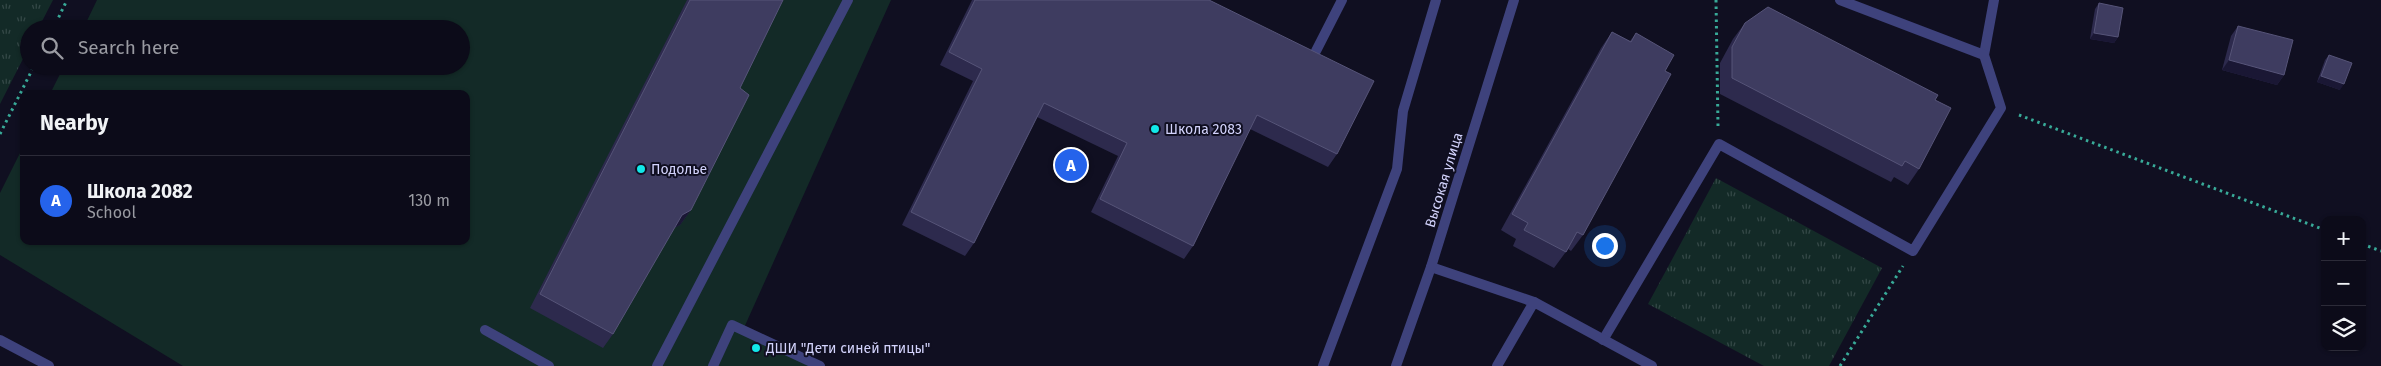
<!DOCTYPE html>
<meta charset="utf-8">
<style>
:root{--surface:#0c0b19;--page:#1a1926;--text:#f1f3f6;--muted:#9a9ba2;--line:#2c2b38;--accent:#2563eb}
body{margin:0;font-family:"Fira Sans",sans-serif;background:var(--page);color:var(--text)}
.controls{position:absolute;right:15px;bottom:15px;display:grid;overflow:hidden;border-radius:10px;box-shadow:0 1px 4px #0004}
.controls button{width:45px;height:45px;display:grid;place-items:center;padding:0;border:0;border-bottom:1px solid var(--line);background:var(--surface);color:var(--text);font:25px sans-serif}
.you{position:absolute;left:1604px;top:245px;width:18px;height:18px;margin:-12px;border:4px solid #fff;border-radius:50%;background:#1a73e8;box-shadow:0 0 0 8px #1a73e833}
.badge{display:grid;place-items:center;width:32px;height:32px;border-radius:50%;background:var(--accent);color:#fff;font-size:16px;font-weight:700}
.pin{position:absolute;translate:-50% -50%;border:2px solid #fff;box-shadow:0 1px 5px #0006}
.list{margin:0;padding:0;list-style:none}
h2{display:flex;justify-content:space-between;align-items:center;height:65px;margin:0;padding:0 20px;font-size:21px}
h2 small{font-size:16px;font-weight:400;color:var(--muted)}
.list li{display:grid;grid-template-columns:32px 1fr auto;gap:15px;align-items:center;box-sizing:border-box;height:90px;padding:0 20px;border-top:1px solid var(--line)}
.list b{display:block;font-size:19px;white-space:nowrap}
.list p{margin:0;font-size:16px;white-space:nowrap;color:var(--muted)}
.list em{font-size:16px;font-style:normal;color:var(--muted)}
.icon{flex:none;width:28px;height:28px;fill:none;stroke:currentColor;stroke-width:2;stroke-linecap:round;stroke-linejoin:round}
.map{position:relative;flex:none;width:2381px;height:366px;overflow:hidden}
.search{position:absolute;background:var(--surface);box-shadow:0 1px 4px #0004;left:20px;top:20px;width:450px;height:55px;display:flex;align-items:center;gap:12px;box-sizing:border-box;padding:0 18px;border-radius:28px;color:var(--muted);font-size:19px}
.panel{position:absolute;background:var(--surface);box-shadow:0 1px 4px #0004;left:20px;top:90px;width:450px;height:155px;border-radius:10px}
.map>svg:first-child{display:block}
.grass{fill:url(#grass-tufts)}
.pitch{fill:#132a27}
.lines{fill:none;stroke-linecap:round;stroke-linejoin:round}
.path{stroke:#38aa98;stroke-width:3;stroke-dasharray:2.5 4;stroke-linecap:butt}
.service{stroke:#3e427c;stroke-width:10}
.minor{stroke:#3e427c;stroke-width:10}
.wall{fill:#2d2a4d}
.shaded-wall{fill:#1a1734}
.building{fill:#3e3c60;stroke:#565478}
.poi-dot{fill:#12e7e8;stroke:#100f21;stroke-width:2}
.labels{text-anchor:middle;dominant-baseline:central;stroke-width:4;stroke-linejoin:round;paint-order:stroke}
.poi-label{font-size:14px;fill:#d3d3fc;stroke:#100f21;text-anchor:start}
.street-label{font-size:14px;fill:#d3d3fc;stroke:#100f21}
</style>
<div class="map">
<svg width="2381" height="366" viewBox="0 0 2381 366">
<defs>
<pattern id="grass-tufts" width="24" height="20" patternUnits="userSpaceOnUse" patternTransform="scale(1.25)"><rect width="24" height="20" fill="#132a27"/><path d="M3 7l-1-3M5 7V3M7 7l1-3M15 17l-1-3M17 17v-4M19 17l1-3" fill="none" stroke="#344847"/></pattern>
</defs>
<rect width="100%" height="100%" fill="#100f21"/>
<!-- grass -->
<g class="grass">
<path d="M0,0H53L38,29H29V47L0,104Z"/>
<path d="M1716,178L1882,268L1829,366H1764L1648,304Z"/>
</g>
<!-- pitch -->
<path class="pitch" d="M97,0H891L743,330L813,366H183L0,255V193L24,145V241H466V94H50L64,66H461V29H83Z"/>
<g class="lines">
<!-- path -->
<g class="path">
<path d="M1716,0L1718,126"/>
<path d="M53,29L67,0"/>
<path d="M2019,115L2325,230"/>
<path d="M0,134L34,66"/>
<path d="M2362,244L2381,251"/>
<path d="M1840,366L1903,266"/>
</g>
<!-- service -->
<g class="service">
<path d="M1316,51L1342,0"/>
<path d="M1984,55L1994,0"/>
<path d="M1431,267L1534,302"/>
<path d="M485,330L549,366"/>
<path d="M0,340L49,366"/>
<path d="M1603,340L1719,144L1913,251L2001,108L1984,55L1840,0"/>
<path d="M657,366L848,0"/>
<path d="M713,366L732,325L820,366"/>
<path d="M1497,366L1534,302L1652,366"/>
</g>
<!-- minor -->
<g class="minor">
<path d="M1323,366L1397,169L1403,111L1436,0"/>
<path d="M1396,366L1431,267L1514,0"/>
</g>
</g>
<!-- wall -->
<g class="wall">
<path d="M687,0H783L740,88L691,210L680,225L674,228L613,334L603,348L530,308Z"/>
<path d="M972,0H1209L1337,154L1328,167L1250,129L1193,246L1184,259L1091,212L1118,156L1037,117L974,243L965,256L902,225L973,81L940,65Z"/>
<path d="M2099,3L2118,37L2114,43L2090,39L2095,9Z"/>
<path d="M1745,23L1935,100L1919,169L1908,185L1894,177L1891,182L1720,94V63L1733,39Z"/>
<path d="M2238,26L2284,75L2277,85L2222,70L2231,36Z"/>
<path d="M1612,32L1630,41L1636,33L1665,71L1583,235L1571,251L1568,249L1554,268L1513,246L1516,239L1501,230L1601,48Z"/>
<path d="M2329,55L2340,90L2317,82L2325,60Z"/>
</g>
<!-- shaded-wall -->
<g class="shaded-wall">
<path d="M2094,33L2118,37L2114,43L2090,39Z"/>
<path d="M2229,60L2284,75L2277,85L2222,70Z"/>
<path d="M2321,76L2344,84L2340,90L2317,82Z"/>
<path d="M691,210L680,225L672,229L682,215Z"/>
</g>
<!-- building -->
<g class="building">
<path d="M690,0H783L740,88L749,95L691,210L682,215L613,334L540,294Z"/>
<path d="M975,0H1209L1374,81L1337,154L1257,115L1193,246L1100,199L1127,143L1044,103L974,243L911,212L982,69L949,52Z"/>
<path d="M2099,3L2123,8L2118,37L2094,33Z"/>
<path d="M1768,7L1938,95L1935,100L1951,108L1919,169L1905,161L1902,166L1732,78V47L1745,23Z"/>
<path d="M2238,26L2293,40L2284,75L2229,60Z"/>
<path d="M1612,32L1631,42L1636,33L1674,55L1665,71L1671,74L1583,235L1577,232L1566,252L1524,230L1528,223L1512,214Z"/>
<path d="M2329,55L2352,63L2344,84L2321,76Z"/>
</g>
<!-- markers -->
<g class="poi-dot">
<circle cx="1155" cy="129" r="5"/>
<circle cx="641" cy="169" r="5"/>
<circle cx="756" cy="348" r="5"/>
</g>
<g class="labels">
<!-- poi labels -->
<g class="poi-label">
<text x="1165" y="129">Школа 2083</text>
<text x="651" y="169">Подолье</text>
<text x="766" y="348">ДШИ "Дети синей птицы"</text>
</g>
<!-- street labels -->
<g class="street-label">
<text transform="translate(1444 180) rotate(-73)">Высокая улица</text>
</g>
</g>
</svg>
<div class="controls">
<button>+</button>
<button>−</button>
<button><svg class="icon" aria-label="layers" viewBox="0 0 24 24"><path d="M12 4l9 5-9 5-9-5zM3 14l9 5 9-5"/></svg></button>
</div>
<div class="you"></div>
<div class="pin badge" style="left:1071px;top:165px">A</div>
<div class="search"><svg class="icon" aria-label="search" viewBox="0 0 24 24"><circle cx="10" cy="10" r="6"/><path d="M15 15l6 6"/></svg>Search here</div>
<section class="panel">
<h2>Nearby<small></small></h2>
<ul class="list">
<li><span class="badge">A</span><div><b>Школа 2082</b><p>School</p></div><em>130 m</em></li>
</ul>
</section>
</div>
